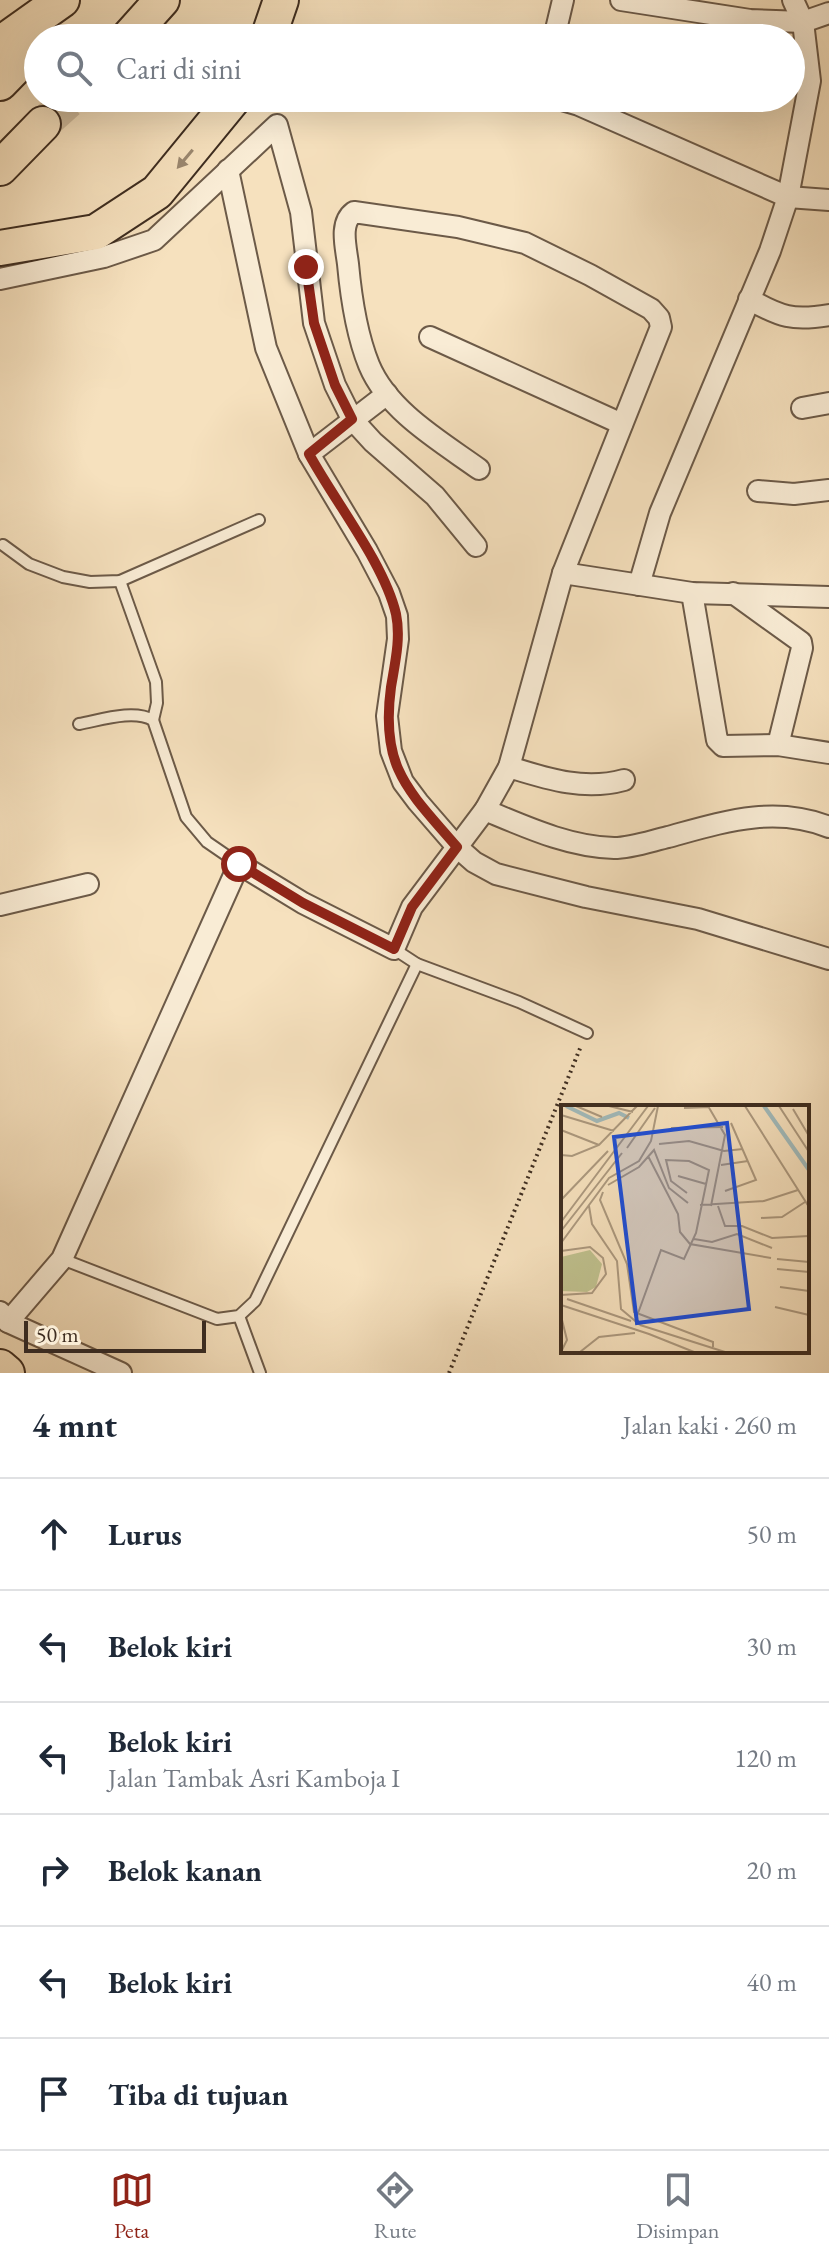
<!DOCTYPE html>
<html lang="id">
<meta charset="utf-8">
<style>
:root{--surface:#fff;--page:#f2f2f3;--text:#1f2937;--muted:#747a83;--line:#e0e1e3;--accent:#8f2418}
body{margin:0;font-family:"EB Garamond",serif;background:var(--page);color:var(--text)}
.scale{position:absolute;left:24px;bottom:20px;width:182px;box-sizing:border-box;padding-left:8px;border:4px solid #3e2d20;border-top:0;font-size:22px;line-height:28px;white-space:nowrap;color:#3e2d20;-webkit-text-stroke:6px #f9ecd5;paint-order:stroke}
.stop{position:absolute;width:24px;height:24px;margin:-18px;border:6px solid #8f2418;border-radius:50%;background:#fff}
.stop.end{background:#8f2418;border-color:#fff;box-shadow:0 2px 8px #0008}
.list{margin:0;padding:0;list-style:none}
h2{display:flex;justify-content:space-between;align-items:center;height:104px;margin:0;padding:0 32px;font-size:34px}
h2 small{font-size:26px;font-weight:400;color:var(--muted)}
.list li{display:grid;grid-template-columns:52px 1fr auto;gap:24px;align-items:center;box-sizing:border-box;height:112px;padding:0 32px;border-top:2px solid var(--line)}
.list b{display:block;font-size:30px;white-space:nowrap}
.list p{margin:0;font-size:26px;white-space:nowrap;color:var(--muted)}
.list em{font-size:26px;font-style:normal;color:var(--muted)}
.icon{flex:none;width:44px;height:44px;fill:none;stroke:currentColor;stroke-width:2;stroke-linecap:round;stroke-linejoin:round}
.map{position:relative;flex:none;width:829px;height:1373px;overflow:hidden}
.search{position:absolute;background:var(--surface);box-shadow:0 8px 32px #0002;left:24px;right:24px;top:24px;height:88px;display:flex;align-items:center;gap:20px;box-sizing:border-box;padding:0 28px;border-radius:44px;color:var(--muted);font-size:30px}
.sheet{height:776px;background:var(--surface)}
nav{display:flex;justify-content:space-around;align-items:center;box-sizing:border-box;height:112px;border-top:2px solid var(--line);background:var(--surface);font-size:22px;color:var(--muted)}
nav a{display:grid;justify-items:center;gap:4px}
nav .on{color:var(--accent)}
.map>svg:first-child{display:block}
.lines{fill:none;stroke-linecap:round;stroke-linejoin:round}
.motorway-tunnel{stroke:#d1bd9e;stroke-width:34;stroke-dasharray:34 17;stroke-linecap:butt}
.service-casing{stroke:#6c5a48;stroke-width:14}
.minor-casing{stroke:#6c5a48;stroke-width:24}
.motorway-casing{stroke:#3e2d20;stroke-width:38}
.path{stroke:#3e2d20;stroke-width:4;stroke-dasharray:2 4;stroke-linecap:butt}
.service{stroke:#f9ecd5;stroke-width:10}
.minor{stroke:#f9ecd5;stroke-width:20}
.motorway{stroke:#f6e1be;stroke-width:34}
.oneway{fill:#9a876f}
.route{stroke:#8f2418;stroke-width:10}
.inset-river{fill:none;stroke:#a1bbbc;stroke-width:4}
.inset-road{fill:none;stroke:#ac997f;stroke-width:2}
.view{fill:#1d4ed8;fill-opacity:0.15;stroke:#1d4ed8;stroke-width:4}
.inset-edge{fill:none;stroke:#3e2d20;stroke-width:4}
</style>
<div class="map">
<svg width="829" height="1373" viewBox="0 0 829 1373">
<rect width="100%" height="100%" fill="#f6e1be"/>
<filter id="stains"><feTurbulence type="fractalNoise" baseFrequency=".0025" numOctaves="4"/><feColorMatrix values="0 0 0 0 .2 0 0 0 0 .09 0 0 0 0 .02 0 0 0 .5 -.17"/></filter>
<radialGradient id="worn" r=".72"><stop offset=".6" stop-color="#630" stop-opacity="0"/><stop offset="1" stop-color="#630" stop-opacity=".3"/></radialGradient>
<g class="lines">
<!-- motorway-tunnel -->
<path class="motorway-tunnel" d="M43,124L72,98"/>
<defs>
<g id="service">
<path d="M3,545L29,564L63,577L90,582L120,581L259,520"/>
<path d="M120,581L156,682L157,703L153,720"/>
<path d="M79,724C101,720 133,709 153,720L186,817L207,842L239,864"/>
<path d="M394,949L417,964L519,1002L587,1033"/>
<path d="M62,1259L217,1319L239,1316L255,1301L417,964"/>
<path d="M239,1316L260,1373"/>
</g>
<g id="minor">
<path d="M621,0L750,20L803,22L829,13"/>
<path d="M554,38L563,0"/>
<path d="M555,98L579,105L788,197L829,200"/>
<path d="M228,170L266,348L309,454L367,551L389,593L397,616L398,639L387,716L391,751L403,782L418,802L457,847L474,862L496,874L586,897L698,919L829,959"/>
<path d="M0,279L104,257L154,240L277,125L301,212L314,323L335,385L352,419L373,442L435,496L476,546"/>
<path d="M749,299C780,317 793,321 829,315"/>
<path d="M430,337L622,424"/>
<path d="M802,408L829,403"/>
<path d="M309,454L387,394"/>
<path d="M758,491L794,494L829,490"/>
<path d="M563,573L692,593L829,597"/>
<path d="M639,585L660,513L770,251L788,197L810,81L803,22L793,0"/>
<path d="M692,593L717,740L723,746L778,745L829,753"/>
<path d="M733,593L801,642L802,648L778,745"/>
<path d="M509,767C548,779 584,791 624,780"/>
<path d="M485,810C526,827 569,847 614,848C631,848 651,841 668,837C723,822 774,805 829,827"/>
<path d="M0,905L88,884"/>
<path d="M0,1312L8,1322L121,1373"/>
<path d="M8,1322L62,1259L239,864L303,903L394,949L412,907L485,810L509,767L563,573L661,327L659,318L651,309L590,275L525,243L458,227L354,212C339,223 346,247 348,264C351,297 356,333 369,365C388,411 440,441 479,469"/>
</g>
<g id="motorway">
<path d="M128,38L162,0"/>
<path d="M268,38L281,0"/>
<path d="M0,44L62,0"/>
<path d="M0,83L38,44"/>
<path d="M0,168L43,124"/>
<path d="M0,248L96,232L157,192L234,98"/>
<path d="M0,1367L7,1373"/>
</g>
</defs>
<!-- service casing -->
<use href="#service" class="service-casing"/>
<!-- minor casing -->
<use href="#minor" class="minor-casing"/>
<!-- motorway casing -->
<use href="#motorway" class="motorway-casing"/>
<!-- path -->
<path class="path" d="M449,1373L581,1046"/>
<!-- service -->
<use href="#service" class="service"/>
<!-- minor -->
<use href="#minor" class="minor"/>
<!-- motorway -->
<use href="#motorway" class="motorway"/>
</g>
<!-- one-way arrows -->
<defs><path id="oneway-solid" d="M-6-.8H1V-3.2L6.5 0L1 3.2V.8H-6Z" transform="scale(2)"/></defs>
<use class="oneway" href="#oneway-solid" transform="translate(185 159) rotate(130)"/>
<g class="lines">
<!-- route -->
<path class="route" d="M239,864L303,903L394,949L412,907L457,847C408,790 380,768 391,687C395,663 401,638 396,614C384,563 335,502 309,454L352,419L335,385L314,323L306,267"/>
</g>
<!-- overview -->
<g transform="translate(561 1105)">
<rect width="248" height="248" fill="#f6e1be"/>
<path d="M29,145L41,159L35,182L26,187L0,186V152Z" fill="#c0c28f"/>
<path class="inset-river" d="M5,1L36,16L58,8L68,13M203,1L248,65"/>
<path class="inset-road" d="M15,1L41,12M48,1L72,7M147,1L164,30L150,101M184,1L248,102M218,1L248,47M123,3L149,2M232,4L248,31M0,10L53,26M110,23L162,22M0,25L38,40M98,39L128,36L163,46L182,44M66,43L94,3M0,50L11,51L38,40L76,1M87,51L117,109L119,127L129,139L210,153M160,60L187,56M117,71L145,79M47,80L78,62L93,45L108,83L127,98M164,86L195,75L170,18M42,87L39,95L66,159L73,207L152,237V242M0,95L47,46M139,100L203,96L237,85M28,101L31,119L56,156L60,204L79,220M157,101L164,121H181L211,133L248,131M200,113L221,112L244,97M0,117L87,1M0,126L61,48M133,134L151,137L176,129L211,143M0,138L48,73L78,56L90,36L97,1M0,146L29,142L42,153L45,169L31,188L0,190M216,154L248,157M216,164L248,167M219,182L248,186M6,194L70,216M0,200L88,229M214,202L248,210M0,211L6,235L0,247M76,211L100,145L123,154L135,128L148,65L128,56L105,55L110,76L126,88M79,220L164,247M88,229L133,247M19,247L38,232L74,228"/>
<path class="view" d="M166,18L188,204L76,218L53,32Z"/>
<rect width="248" height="248" class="inset-edge"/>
</g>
<rect width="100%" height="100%" filter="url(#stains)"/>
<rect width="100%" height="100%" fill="url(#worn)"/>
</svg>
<div class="scale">50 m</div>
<div class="stop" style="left:239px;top:864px"></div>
<div class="stop end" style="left:306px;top:267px"></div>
<div class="search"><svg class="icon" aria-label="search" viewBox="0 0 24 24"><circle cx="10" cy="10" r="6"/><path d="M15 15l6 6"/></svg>Cari di sini</div>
</div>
<section class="sheet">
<h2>4 mnt<small>Jalan kaki · 260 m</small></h2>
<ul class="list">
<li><svg class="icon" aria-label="ahead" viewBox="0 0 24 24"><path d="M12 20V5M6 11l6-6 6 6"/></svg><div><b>Lurus</b></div><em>50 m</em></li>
<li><svg class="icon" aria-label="left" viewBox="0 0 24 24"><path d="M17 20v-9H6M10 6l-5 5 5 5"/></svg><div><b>Belok kiri</b></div><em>30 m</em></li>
<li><svg class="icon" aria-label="left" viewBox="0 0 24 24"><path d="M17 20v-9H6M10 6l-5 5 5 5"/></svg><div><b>Belok kiri</b><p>Jalan Tambak Asri Kamboja I</p></div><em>120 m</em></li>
<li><svg class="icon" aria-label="right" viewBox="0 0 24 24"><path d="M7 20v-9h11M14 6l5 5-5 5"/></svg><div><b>Belok kanan</b></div><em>20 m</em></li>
<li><svg class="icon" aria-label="left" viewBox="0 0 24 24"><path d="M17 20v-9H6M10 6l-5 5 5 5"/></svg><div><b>Belok kiri</b></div><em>40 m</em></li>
<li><svg class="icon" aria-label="arrive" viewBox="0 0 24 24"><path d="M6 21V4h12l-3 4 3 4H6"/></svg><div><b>Tiba di tujuan</b></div></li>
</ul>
</section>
<nav>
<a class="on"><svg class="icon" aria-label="map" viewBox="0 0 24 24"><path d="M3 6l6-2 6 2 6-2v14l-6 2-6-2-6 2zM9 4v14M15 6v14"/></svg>Peta</a>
<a><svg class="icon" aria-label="directions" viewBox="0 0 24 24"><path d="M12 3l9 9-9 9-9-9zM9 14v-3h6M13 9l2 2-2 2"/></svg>Rute</a>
<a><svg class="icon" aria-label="saved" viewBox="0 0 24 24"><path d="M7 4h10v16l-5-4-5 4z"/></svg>Disimpan</a>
</nav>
